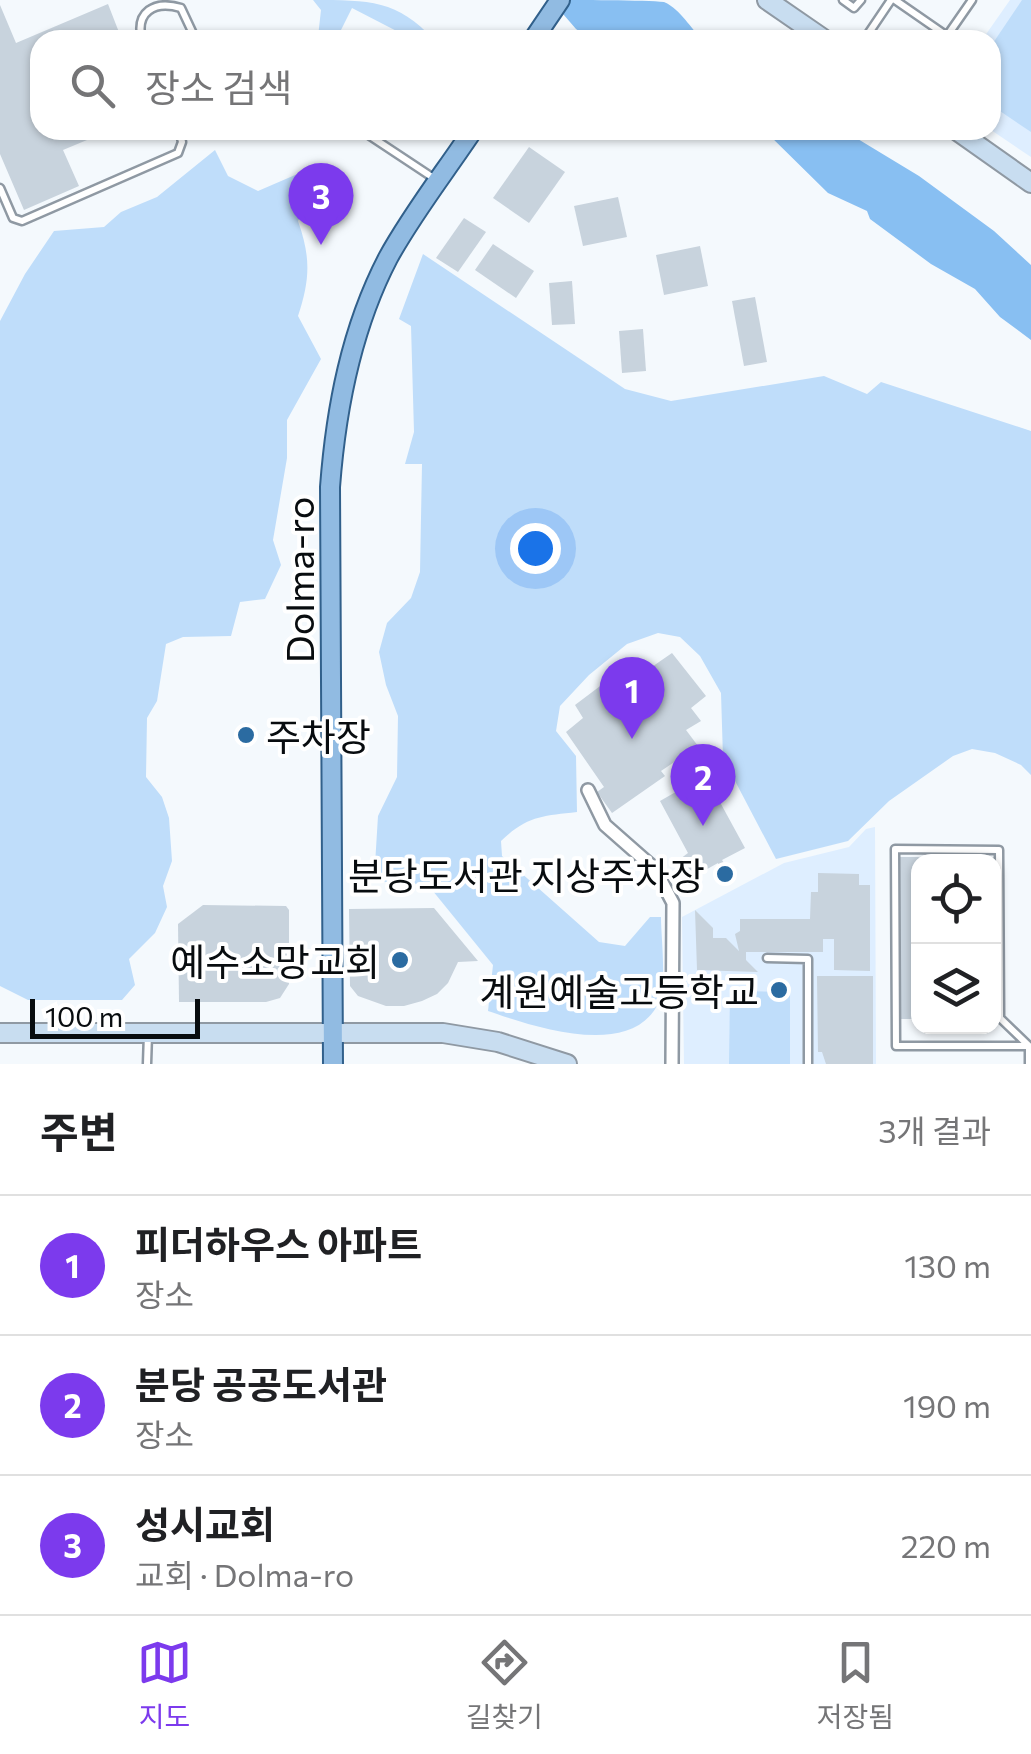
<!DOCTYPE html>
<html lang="ko">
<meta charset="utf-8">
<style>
:root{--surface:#fff;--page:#f6f6f6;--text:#202124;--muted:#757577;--line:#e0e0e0;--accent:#7c3aed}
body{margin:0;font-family:Commissioner,"Noto Sans KR",sans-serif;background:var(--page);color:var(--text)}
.controls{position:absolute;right:30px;bottom:30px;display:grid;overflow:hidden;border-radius:20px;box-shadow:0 2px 8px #0004}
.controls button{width:90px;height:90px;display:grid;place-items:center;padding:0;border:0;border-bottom:2px solid var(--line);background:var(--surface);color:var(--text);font:50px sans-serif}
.scale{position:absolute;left:30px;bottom:25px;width:170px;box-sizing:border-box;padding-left:10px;border:5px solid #080c0f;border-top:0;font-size:28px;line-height:35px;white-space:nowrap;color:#080c0f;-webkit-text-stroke:8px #fff;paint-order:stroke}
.you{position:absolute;left:535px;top:548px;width:35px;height:35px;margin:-25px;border:8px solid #fff;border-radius:50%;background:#1a73e8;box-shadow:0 0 0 15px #1a73e833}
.badge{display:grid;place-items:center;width:65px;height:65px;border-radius:50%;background:var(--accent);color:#fff;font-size:32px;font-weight:700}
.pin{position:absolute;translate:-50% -82px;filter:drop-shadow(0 2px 5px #0008)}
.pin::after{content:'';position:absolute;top:52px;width:35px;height:30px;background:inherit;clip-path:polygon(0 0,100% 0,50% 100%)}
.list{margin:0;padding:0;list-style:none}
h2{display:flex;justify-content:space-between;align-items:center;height:130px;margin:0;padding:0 40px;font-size:42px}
h2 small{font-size:32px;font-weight:400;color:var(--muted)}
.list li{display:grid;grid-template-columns:65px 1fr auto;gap:30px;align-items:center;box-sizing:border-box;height:140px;padding:0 40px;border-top:2px solid var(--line)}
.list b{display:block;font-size:38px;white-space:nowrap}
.list p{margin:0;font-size:32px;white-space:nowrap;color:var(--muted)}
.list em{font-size:32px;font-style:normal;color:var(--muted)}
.icon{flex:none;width:55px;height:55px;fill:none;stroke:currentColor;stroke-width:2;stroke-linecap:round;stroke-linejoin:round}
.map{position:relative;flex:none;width:1031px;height:1064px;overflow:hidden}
.search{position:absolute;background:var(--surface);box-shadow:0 2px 8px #0004;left:30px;right:30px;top:30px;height:110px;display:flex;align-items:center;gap:25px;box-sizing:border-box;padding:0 35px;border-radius:30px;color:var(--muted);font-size:38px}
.sheet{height:550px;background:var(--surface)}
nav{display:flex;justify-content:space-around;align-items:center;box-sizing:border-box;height:140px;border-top:2px solid var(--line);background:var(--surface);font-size:28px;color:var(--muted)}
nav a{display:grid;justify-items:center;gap:5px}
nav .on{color:var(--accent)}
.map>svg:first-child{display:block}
.built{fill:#deeeff}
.green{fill:#bfddfa}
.water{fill:#88bff2}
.building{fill:#c8d3dd}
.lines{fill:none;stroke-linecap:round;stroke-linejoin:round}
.service-casing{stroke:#8f99a3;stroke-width:11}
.minor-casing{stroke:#8f99a3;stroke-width:16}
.secondary-casing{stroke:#8f99a3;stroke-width:22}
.primary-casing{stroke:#31608b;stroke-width:22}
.service{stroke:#fff;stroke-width:6}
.minor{stroke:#fff;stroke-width:11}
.secondary{stroke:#c8ddf0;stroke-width:18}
.primary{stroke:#91bbe2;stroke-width:18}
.poi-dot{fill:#2b6ba1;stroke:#fff;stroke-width:4}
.labels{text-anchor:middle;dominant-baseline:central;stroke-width:8;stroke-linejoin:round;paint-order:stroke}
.street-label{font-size:38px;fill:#080c0f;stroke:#fff}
.poi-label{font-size:38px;fill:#080c0f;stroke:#fff;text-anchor:end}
</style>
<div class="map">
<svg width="1031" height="1064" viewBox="0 0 1031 1064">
<rect width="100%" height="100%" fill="#f4f9fd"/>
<!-- built -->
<g class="built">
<path d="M1010,0H1031V157L991,130V40H982Z"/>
<path d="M875,827L876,1064H684L682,917L784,863L849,847L866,829Z"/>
</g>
<!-- green -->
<g class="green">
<path d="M313,0C369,0 398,0 434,40H414L352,8L336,40H312L318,37L321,10Z"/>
<path d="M1022,0H1031V132L991,105V46Z"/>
<path d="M215,150L228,176L258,191L302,172L305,207L298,221C311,258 310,279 298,316L321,359L287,420V458L273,540L281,565L265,599L240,602L231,636L183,637L166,644L157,701L147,718L146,777L162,797L169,818L172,861L163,886L167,907L155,933L129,959L135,985L122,1000H28L0,986V321L25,274L54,231L104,227L121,212L157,197Z"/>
<path d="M423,254L625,389L671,401L824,376L867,394L881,382L1031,431V775L1021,765L995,753L972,749L953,756L889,801L848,841L776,859L723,758L721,693L700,656L680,637L658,633L627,644L589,675L560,706L556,731L576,756L577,812C542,816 527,816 501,841L502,856L599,942L625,946L650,917H661C661,937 667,986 659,1002C632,1061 532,1026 488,1011L493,965L428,885L374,881L378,816L397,777L398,716L386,685L379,652L387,623L411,598L420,572L422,464H405L414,432L411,326L399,319Z"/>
<path d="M730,991L790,992V1064H729Z"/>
</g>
<!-- water -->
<g class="water">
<path d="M551,0C575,0 646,0 664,2C682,10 689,28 704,40H592L576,29Z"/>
<path d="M764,130H843L919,176L994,231L1031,265V340L1000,317L975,289L931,264L870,219L867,211L828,193Z"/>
</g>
<!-- building -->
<g class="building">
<path d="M108,4L122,40H40V130H111L63,150L79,186L24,210L0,154V5L16,43Z"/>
<path d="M529,147L565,172L529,223L493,198Z"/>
<path d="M618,197L627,237L583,246L574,206Z"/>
<path d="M464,218L486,232L458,272L436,258Z"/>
<path d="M493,244L534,271L516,298L475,270Z"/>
<path d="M700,246L708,286L664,295L656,255Z"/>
<path d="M572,281L575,324L552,325L549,283Z"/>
<path d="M755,297L767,362L744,366L732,301Z"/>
<path d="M643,329L646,371L622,373L619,331Z"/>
<path d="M672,653L706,696L691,708L701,721L686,730L698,746L661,771L665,776L612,813L597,792L604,787L566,732L583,718L575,705L636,659L646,671Z"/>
<path d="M688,785L697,803L715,793L745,848L722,860L724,863L719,866L718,863L691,878L680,859L688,853L660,801Z"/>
<path d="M899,857H997V862H918V1019H898Z"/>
<path d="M818,873L859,874V885H870V971L834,970V939H823V952H746V960L758,972L697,970L695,910L713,928V938H726L739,951L735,934L740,931V919H810L811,892H818Z"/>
<path d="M203,905L286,906L289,910V984L280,998L266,1002H179L178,924Z"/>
<path d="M434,908L478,961L458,962L448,983L437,994L422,1001L404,1006H386L358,996L350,986L349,909Z"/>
<path d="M817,976H873V1064H826L822,1052H818Z"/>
</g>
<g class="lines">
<defs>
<g id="service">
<path d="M843,0L854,8L861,0"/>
<path d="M895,0L947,36L972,0"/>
<path d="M142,40C135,12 154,0 181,8L196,40"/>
<path d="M864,40L891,0"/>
<path d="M361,130L438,181"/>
<path d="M0,188L13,218L22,221L178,153L182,142L179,130"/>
<path d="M767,958L808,959V1064"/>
<path d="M1029,1046H896L895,849L999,850L1000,1018L1029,1046V1064"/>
<path d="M147,1064L148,1034"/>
</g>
<path id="minor" d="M588,790L605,825L655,869L673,903L672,1064"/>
<g id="secondary">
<path d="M767,0L825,40"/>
<path d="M956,130L1031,183"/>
<path d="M0,1033H443L498,1042L567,1064"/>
</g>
<g id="primary">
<path d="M533,40L560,0"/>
<path d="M333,1064L330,487C336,408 351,329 388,258C412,214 445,172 473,130"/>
</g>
</defs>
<!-- service casing -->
<use href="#service" class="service-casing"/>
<!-- minor casing -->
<use href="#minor" class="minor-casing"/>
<!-- secondary casing -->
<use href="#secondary" class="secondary-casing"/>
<!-- primary casing -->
<use href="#primary" class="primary-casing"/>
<!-- service -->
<use href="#service" class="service"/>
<!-- minor -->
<use href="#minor" class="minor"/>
<!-- secondary -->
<use href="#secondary" class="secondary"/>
<!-- primary -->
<use href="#primary" class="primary"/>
</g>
<!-- markers -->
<g class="poi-dot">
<circle cx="246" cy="735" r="10"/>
<circle cx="725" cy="874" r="10"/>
<circle cx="400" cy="960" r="10"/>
<circle cx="779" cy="990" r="10"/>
</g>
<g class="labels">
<!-- street labels -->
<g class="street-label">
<text transform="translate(298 580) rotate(-90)">Dolma-ro</text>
</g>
<!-- poi labels -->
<g class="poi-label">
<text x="266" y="735" text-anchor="start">주차장</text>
<text x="705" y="874">분당도서관 지상주차장</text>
<text x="380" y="960">예수소망교회</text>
<text x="759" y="990">계원예술고등학교</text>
</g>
</g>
</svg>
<div class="controls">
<button><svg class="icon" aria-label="locate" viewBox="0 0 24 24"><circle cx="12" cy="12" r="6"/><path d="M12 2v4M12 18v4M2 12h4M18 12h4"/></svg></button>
<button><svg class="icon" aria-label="layers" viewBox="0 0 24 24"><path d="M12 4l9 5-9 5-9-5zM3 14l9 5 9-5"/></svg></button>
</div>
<div class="scale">100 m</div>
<div class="you"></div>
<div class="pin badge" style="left:632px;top:739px">1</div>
<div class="pin badge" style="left:703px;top:826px">2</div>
<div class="pin badge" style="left:321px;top:245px">3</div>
<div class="search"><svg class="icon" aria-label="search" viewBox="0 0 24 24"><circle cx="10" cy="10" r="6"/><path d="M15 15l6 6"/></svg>장소 검색</div>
</div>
<section class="sheet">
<h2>주변<small>3개 결과</small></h2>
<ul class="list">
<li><span class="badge">1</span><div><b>피더하우스 아파트</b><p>장소</p></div><em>130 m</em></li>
<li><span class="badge">2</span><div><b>분당 공공도서관</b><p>장소</p></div><em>190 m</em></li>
<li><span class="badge">3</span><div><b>성시교회</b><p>교회 · Dolma-ro</p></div><em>220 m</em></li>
</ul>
</section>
<nav>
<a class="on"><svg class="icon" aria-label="map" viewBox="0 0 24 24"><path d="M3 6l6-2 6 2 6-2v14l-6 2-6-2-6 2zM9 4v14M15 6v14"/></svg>지도</a>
<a><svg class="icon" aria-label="directions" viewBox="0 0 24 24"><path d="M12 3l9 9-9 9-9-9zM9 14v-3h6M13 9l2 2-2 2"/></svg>길찾기</a>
<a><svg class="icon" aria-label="saved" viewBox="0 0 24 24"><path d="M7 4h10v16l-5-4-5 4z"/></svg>저장됨</a>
</nav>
